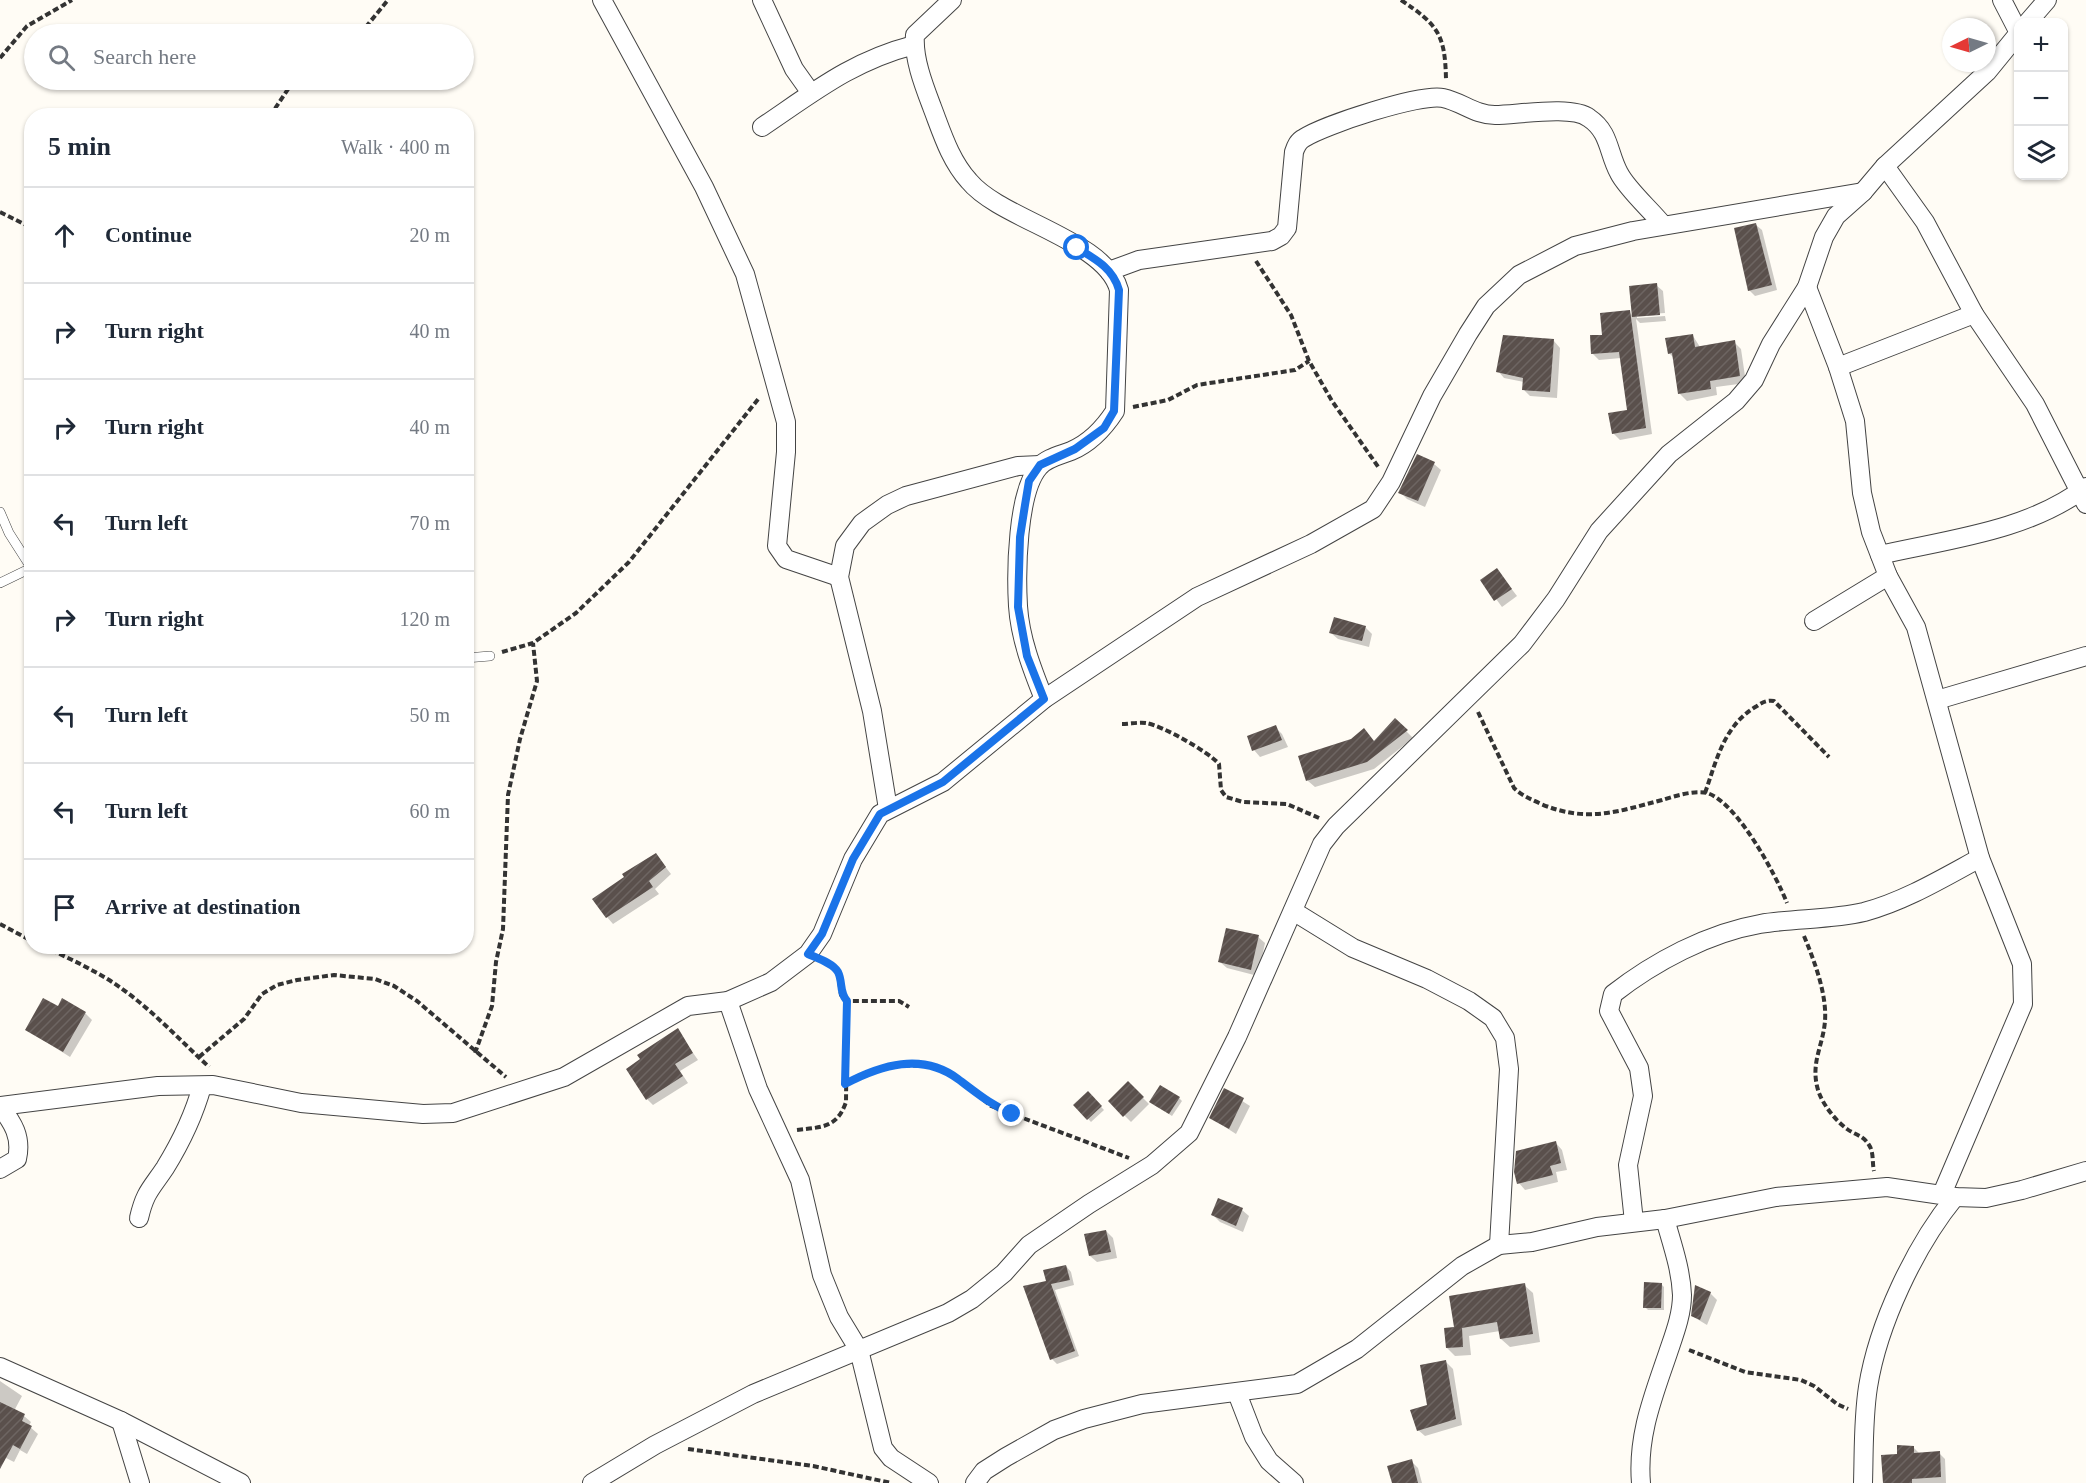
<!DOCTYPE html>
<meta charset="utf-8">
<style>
:root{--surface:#fff;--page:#f2f2f3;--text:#1f2937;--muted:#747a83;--line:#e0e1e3}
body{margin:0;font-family:"Times New Roman",serif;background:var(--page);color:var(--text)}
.controls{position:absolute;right:18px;top:18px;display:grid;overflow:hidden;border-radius:12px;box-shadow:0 2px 4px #0004}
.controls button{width:54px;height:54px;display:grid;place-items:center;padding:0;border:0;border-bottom:2px solid var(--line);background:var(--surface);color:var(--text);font:30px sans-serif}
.compass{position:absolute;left:1942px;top:18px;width:54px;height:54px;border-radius:50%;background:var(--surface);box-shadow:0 2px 4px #0004;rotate:265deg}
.stop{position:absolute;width:18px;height:18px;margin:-14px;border:4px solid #1a73e8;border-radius:50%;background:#fff}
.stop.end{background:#1a73e8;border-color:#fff;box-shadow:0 2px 6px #0008}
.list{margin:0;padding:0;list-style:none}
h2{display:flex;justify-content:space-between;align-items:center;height:78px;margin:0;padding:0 24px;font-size:26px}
h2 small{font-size:20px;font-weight:400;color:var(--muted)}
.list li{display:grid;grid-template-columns:39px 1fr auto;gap:18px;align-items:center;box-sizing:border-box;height:96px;padding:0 24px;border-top:2px solid var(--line)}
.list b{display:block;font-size:22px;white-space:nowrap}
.list em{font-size:20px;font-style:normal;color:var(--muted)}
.icon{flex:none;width:33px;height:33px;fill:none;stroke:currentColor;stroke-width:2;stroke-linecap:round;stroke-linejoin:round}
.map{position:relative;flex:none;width:2086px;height:1483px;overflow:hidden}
.search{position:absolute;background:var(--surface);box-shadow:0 2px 4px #0004;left:24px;top:24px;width:450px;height:66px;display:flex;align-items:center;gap:15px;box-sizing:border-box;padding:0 21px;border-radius:33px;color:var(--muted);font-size:22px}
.panel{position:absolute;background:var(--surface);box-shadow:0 2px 4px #0004;left:24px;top:108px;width:450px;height:846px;border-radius:24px}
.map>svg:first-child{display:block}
.shadow{fill:#0003}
.building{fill:url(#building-hatch)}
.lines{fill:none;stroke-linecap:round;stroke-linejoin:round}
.lane-casing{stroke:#444;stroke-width:10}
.street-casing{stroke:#444;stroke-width:20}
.path{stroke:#333;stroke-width:4;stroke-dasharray:6 3;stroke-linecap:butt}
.lane{stroke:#fff;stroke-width:9}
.street{stroke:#fff;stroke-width:18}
.route{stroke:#1a73e8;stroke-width:8}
</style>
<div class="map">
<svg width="2086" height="1483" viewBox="0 0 2086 1483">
<defs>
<pattern id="building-hatch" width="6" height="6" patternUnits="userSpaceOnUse" patternTransform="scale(1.5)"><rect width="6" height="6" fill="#5a504c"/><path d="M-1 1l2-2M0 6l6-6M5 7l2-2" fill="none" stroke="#6d6562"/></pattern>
</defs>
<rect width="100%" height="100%" fill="#fffcf5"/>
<!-- shadow -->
<g class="shadow">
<path d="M1756,225L1762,230L1777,290L1755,296L1749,290Z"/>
<path d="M1656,285L1663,291L1665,313L1637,315V318L1665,316L1666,321L1640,323L1636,319L1652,434L1620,440L1613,433L1629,411L1621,358L1599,360L1592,353L1603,336L1629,312L1633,316Z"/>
<path d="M1693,336L1700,347L1734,342L1741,349L1746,383L1716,387L1717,395L1687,401L1680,394L1674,358L1669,353Z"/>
<path d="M1554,341L1560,348L1557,398L1530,396L1523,389L1524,382L1504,378L1498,371Z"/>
<path d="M1417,456L1434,464L1441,470L1425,507L1407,499L1400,492Z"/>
<path d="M1497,570L1517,596L1502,607L1482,580Z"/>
<path d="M1365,627L1372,634L1369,647L1338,639L1331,633Z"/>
<path d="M1395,720L1413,738L1374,769L1315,787L1308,781L1300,757L1375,743Z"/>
<path d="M1275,727L1282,734L1288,747L1260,757L1254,750Z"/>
<path d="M656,855L671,874L655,889L659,894L613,924L607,917Z"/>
<path d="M1258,937L1265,943L1258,976L1227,968L1220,962Z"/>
<path d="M58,1008L85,1013L92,1020L70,1057L27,1030Z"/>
<path d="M677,1030L698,1060L680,1071L688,1083L653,1105L647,1099Z"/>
<path d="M1128,1083L1149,1104L1131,1122L1110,1101Z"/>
<path d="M1225,1090L1250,1106L1236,1134L1211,1118Z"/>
<path d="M1088,1093L1104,1110L1091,1122L1075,1105Z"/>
<path d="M1179,1098L1182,1101L1172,1116L1154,1105Z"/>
<path d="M1556,1143L1562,1150L1567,1170L1556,1172L1558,1182L1525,1190L1519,1183Z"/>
<path d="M1219,1200L1242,1210L1249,1216L1243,1232L1220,1222L1213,1215Z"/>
<path d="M1106,1231L1113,1238L1117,1258L1097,1262L1090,1256Z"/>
<path d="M1066,1266L1071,1272L1074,1285L1055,1290L1079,1356L1057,1364L1052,1359L1048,1282Z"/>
<path d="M1661,1284L1664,1287V1310H1648L1645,1307Z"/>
<path d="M1524,1285L1533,1293L1540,1342L1510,1347L1501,1339L1500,1331L1469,1336L1471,1355L1455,1356L1447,1348L1456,1328Z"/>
<path d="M1710,1293L1717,1300L1707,1325L1692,1316Z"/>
<path d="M1446,1362L1453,1369L1462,1425L1425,1436L1418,1430Z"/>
<path d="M0,1381L22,1396L14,1411L24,1416L31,1422L29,1426L38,1434L27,1454L20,1450L14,1462L4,1457L0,1464Z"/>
<path d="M1913,1447L1920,1454L1939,1453L1945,1459L1946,1483H1884L1898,1455Z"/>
<path d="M1411,1461L1418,1468L1422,1483H1393Z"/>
</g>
<!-- building -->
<g class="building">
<path d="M1756,223L1772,285L1748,291L1734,228Z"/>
<path d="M1657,283L1660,315L1632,317L1629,286Z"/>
<path d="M1630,310L1646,428L1612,434L1608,413L1627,410L1619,352L1591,354L1590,335H1602L1600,313Z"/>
<path d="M1693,334L1695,347L1735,340L1740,376L1710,381L1711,389L1678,394L1672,353L1668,354L1665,338Z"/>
<path d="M1503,335L1554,339L1550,392L1522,390L1523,378L1496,372Z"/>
<path d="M1417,454L1435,462L1418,501L1398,493Z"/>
<path d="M1497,568L1512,589L1494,601L1480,580Z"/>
<path d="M1334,617L1366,626L1362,641L1329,633Z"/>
<path d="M1395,718L1408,730L1367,762L1306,781L1298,756L1351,739L1364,728L1374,741Z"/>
<path d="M1276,725L1282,740L1252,751L1247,736Z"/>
<path d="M656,853L666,867L649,881L653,887L606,918L592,899L624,877L622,874Z"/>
<path d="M1226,928L1259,935L1251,970L1218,962Z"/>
<path d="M43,998L58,1006L62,998L86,1012L63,1052L25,1030Z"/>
<path d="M678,1028L693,1053L675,1064L683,1076L646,1100L626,1069L640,1059L637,1055Z"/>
<path d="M1128,1081L1144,1097L1123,1117L1108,1101Z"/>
<path d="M1160,1085L1180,1097L1169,1114L1149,1102Z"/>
<path d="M1224,1088L1244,1098L1229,1129L1209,1118Z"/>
<path d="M1088,1091L1102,1106L1087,1120L1073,1105Z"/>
<path d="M1556,1141L1561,1163L1550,1166L1553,1175L1517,1184L1514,1172L1516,1151Z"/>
<path d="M1218,1198L1243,1208L1236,1226L1211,1215Z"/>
<path d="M1106,1230L1111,1252L1089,1256L1084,1234Z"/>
<path d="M1066,1265L1070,1280L1051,1284L1075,1351L1050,1360L1023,1286L1046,1281L1043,1270Z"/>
<path d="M1644,1282L1662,1283L1661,1308H1643Z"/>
<path d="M1525,1283L1533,1334L1500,1339L1497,1322L1462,1328L1463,1347L1446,1348L1444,1328L1454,1327L1449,1296Z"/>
<path d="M1695,1285L1711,1292L1700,1320L1691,1316Z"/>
<path d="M1446,1360L1456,1419L1417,1431L1410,1410L1427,1405L1420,1365Z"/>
<path d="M0,1402L25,1414L22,1421L32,1426L20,1449L13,1445L0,1469Z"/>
<path d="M1897,1445L1914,1446V1453L1940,1451L1941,1477L1912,1479V1483H1883L1881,1455L1897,1454Z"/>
<path d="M1412,1459L1418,1483H1392L1387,1466Z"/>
</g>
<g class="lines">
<defs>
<g id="lane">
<path d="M0,512L9,533L32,569"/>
<path d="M0,583L31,568"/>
<path d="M466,658L490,656"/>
</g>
<g id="street">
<path d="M602,0L704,187L745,274L786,422V452L777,546L786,559L839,577"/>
<path d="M762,0L794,69L811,93"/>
<path d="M952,0L915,35C913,58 924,86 932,107C942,133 950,160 969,181C1001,220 1106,240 1119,290L1115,411C1104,428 1090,443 1071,451C1061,455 1046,458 1039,467C1017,492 1016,572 1018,606C1020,638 1032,669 1044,699"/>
<path d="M2002,0L2018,31"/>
<path d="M2028,22L2047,0"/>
<path d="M762,127C814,92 852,61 914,45"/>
<path d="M1885,166L1925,222L1974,314L2035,404L2086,504"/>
<path d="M1109,271L1139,260L1272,241L1281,236L1287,228L1294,152C1296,146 1298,141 1304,138C1324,125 1421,93 1443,98C1462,102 1475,115 1495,115C1517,115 1572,105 1589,118C1610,132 1608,153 1619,173C1627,189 1651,210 1663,225"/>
<path d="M1807,287L1838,367L1855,421L1862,493L1871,532L1888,576L1916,627L1980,858L2022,964L2023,1004L1942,1194"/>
<path d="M1838,367L1974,314"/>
<path d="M1880,555C1950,539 2028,531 2086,487"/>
<path d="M1814,621L1888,576"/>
<path d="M1937,700L2086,656"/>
<path d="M888,809L872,711L839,577L845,546L862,523L887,505L906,496L1018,466L1040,465"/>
<path d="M1293,911L1353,948L1427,979L1469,1001L1493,1018L1505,1038L1509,1069L1499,1245"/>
<path d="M728,1001L758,1089L800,1180L822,1275L839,1317L859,1350L883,1448L891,1458L929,1483"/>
<path d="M0,1106L158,1086L213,1085L301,1103L423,1114L453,1113L564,1077L688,1006L728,1001L771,982L808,954L822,934L853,859L880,814L943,782L1044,699L1197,597L1311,544L1373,509L1391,482L1432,396L1468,334L1486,306L1519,275L1575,246L1633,231L1863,192"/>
<path d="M0,1106C13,1123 22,1137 17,1159L0,1169"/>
<path d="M139,1218C145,1192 151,1189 165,1168C181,1142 194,1115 202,1086"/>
<path d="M1634,1222L1628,1165L1643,1096L1639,1068L1609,1011L1613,994C1654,962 1708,933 1760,924C1794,918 1830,920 1864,912C1905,901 1943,878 1980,858"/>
<path d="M0,1367L121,1421L241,1483"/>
<path d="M1237,1393L1254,1437L1269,1461L1294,1483"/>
<path d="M121,1421L140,1483"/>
<path d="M592,1483L655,1445L753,1394L948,1313L972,1299L1004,1273L1029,1245L1089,1204L1152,1165L1189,1133L1237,1037L1322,844L1336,826L1522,644L1556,599L1599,531L1669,454L1736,401L1754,380L1771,344L1807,287L1824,237L1836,216L1863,192L1885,166L1987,72L2018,34"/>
<path d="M975,1483L984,1471L1006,1457L1054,1430L1084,1419L1142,1404L1297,1384L1357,1349L1462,1266L1499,1245L1532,1242L1597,1227L1665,1219L1776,1197L1887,1187L1955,1197L1986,1198L2022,1190L2086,1171"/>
<path d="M1641,1483C1637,1436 1653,1397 1668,1353C1674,1335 1682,1315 1682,1295C1681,1269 1672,1244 1665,1219"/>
<path d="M1863,1483C1864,1451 1863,1419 1868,1387C1878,1324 1915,1246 1955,1197"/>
</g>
</defs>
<!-- lane casing -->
<use href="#lane" class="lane-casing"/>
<!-- street casing -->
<use href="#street" class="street-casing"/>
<!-- path -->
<g class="path">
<path d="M1401,0C1438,25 1445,34 1446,79"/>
<path d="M360,34L388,0"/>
<path d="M0,58L27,26L72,0"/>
<path d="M270,116L292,83L297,80"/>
<path d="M0,212L32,228"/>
<path d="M1256,261L1291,315L1309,361L1332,401L1379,468"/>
<path d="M1133,407L1168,400L1197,385L1295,370L1309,361"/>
<path d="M502,652L533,643L576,613L629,562L759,398"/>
<path d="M1478,712L1514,788C1522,796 1531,799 1541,804C1587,823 1616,812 1662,800C1675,796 1694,790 1707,793C1737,802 1776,875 1787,903"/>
<path d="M1122,724C1130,724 1138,722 1146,723C1161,725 1209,752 1219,764L1221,790L1226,797L1243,802L1287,804L1319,818"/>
<path d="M1705,793C1717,759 1724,725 1757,706C1763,702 1767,700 1774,701L1829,757"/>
<path d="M0,924L32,941"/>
<path d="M1804,936C1814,960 1827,994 1825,1021C1823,1047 1809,1064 1819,1093C1824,1106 1836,1121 1847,1129C1855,1135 1863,1135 1869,1145C1874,1152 1872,1163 1874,1171"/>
<path d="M43,946C70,959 97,971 121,988C153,1011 180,1040 209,1067"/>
<path d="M825,962L838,972L841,995L847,1001H899L909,1007"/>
<path d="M475,1053L492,1006L496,962L503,929L508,795L520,739L537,681L533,643"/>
<path d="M199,1057L244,1019L262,994L277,985L297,980L334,975L375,979L394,986L417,1001L506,1077"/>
<path d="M845,1084L889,1065L931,1066L958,1079L991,1106L1129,1158"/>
<path d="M797,1130C822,1127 837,1128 846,1102L847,1001"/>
<path d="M1689,1350L1745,1372L1801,1380L1814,1386L1837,1404L1848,1409"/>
<path d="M688,1449L813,1466L891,1483"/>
</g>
<!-- lane -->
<use href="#lane" class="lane"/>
<!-- street -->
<use href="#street" class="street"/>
</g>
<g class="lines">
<!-- route -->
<path class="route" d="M1012,1114C991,1105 977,1093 958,1079C922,1052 881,1065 845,1084L847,1001C839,992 843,982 838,972C833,963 817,958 808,954L822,934L853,859L880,814L943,782L1044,699L1027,656L1018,607L1020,537L1025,505L1029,481L1040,465L1075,449L1104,428L1114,411L1119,290C1113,268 1095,259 1077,248"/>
</g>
</svg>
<div class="controls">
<button>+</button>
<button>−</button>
<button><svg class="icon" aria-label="layers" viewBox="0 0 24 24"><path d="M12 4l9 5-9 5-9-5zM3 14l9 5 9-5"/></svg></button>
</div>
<svg class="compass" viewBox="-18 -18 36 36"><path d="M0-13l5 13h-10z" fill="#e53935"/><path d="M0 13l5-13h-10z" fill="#747a83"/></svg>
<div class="stop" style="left:1077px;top:248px"></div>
<div class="stop end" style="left:1012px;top:1114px"></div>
<div class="search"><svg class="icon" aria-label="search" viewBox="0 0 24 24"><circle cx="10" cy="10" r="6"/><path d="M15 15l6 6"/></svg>Search here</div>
<section class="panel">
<h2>5 min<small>Walk · 400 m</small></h2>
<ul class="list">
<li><svg class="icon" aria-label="ahead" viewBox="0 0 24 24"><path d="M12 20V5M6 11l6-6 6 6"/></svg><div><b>Continue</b></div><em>20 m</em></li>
<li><svg class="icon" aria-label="right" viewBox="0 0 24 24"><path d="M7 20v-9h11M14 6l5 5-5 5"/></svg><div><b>Turn right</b></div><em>40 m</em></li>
<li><svg class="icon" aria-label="right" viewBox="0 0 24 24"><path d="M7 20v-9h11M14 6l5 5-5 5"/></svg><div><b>Turn right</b></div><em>40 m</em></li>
<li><svg class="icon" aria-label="left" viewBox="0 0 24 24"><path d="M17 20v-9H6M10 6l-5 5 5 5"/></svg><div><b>Turn left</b></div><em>70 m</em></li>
<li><svg class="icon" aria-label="right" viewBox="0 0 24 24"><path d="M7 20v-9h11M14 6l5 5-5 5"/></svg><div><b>Turn right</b></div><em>120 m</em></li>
<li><svg class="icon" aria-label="left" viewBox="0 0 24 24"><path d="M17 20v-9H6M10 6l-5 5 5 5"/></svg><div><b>Turn left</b></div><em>50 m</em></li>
<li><svg class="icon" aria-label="left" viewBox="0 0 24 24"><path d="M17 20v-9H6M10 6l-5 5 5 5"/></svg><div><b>Turn left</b></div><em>60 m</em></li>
<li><svg class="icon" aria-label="arrive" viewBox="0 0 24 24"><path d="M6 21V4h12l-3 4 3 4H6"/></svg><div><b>Arrive at destination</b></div></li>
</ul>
</section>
</div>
